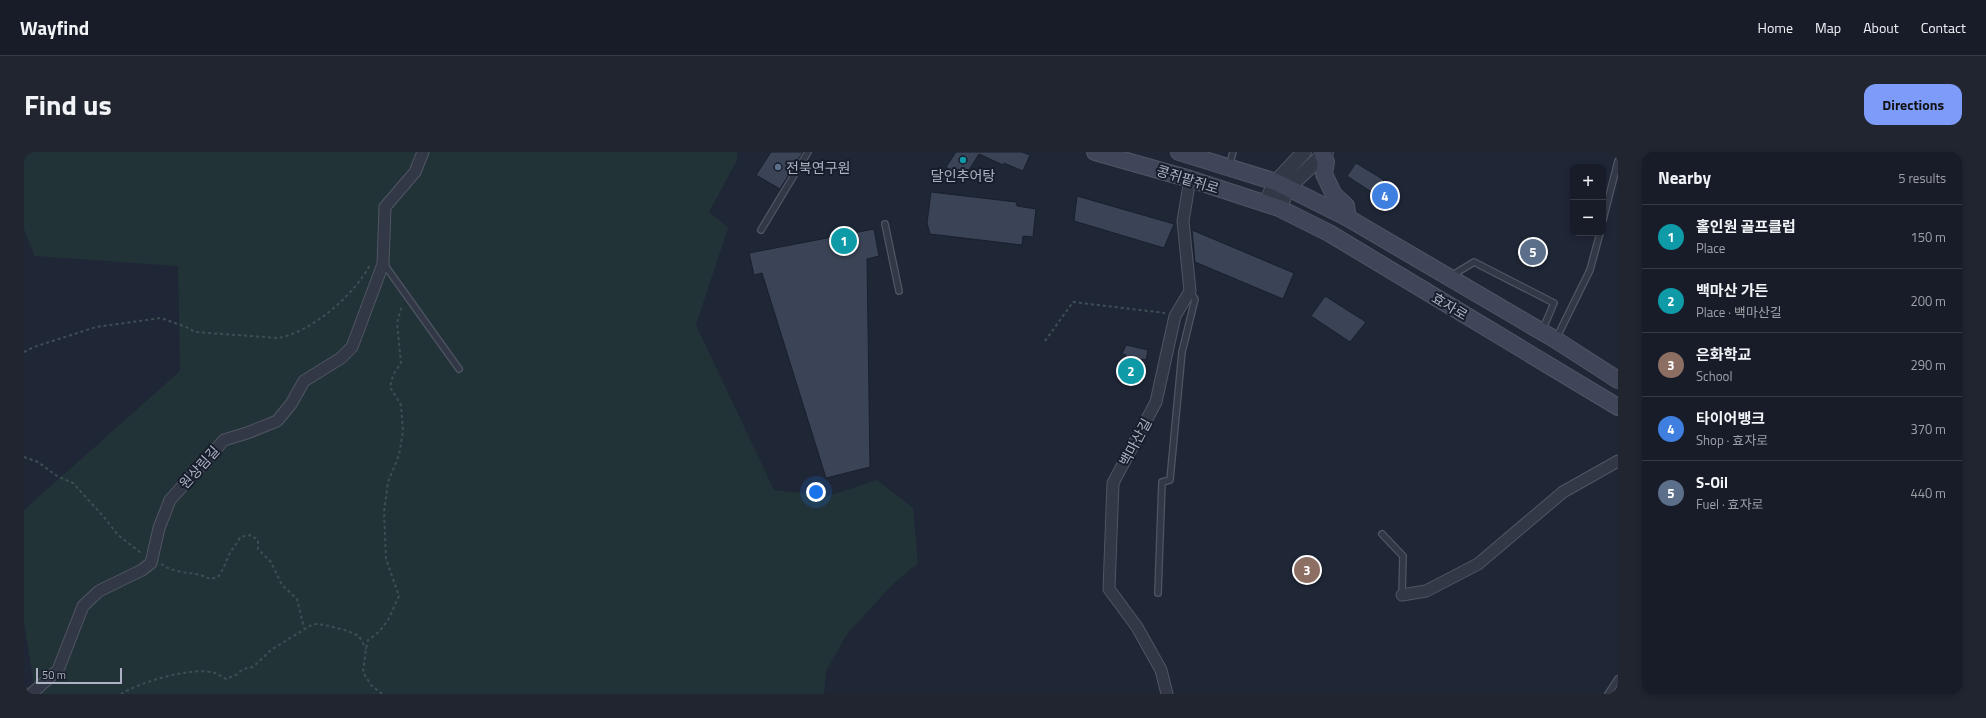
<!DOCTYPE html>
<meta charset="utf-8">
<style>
:root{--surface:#171c28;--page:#202530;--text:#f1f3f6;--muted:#9ea1a8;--line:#363a45;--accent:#7d9bf8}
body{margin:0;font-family:"Titillium Web","Noto Sans KR",sans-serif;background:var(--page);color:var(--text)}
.controls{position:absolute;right:12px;top:12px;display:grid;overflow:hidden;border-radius:8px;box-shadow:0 2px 6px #0003}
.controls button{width:36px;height:36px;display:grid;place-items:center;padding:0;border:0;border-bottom:1px solid var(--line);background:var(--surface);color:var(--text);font:20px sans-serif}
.scale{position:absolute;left:12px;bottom:10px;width:86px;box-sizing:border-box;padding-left:4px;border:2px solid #acb2c3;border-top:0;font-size:11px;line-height:14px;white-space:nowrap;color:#acb2c3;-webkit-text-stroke:3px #181d2b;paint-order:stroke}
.you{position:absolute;left:792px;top:340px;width:14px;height:14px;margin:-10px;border:3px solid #fff;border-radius:50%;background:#1a73e8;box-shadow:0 0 0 6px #1a73e833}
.badge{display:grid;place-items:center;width:26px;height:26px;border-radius:50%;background:var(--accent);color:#fff;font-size:13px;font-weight:700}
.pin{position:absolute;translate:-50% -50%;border:2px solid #fff;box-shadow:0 1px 4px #0006}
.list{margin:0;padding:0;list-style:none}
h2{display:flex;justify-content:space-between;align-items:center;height:52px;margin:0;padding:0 16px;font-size:17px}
h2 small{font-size:13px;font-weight:400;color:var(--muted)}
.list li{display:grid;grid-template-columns:26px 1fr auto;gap:12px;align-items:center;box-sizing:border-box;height:64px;padding:0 16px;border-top:1px solid var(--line)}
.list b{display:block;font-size:15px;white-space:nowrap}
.list p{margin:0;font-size:13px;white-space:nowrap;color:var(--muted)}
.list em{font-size:13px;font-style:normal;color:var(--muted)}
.map{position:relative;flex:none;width:1594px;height:542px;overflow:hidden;border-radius:12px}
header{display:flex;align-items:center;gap:24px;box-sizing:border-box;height:56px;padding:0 20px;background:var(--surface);border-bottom:1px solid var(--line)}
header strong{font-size:19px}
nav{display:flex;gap:22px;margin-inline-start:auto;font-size:14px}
.intro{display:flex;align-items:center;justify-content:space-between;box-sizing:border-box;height:96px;padding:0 24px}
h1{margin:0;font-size:28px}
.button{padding:10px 18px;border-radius:12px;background:var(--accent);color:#111;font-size:14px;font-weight:700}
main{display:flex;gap:24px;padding:0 24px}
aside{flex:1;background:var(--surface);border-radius:12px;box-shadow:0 2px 6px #0003}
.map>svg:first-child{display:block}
.green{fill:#223338}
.building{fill:#3b4356;stroke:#1a1f2d}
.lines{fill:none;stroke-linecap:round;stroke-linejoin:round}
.service-casing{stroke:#505564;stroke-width:8}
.minor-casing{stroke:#505564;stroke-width:13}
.tertiary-casing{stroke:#505564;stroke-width:16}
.secondary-casing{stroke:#505564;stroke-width:18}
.path{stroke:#3e4f54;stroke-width:2;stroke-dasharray:3 3;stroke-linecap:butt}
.service{stroke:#323846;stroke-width:5.5}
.minor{stroke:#323846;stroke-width:11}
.tertiary{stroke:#323846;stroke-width:14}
.secondary{stroke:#404659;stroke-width:16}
.culture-dot{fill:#0f9aa8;stroke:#181d2b;stroke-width:1.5}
.service-dot{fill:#5c6f8a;stroke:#181d2b;stroke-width:1.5}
.labels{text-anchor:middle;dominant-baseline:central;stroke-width:4;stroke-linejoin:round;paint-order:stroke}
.poi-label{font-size:14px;fill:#acb2c3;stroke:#181d2b;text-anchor:start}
.street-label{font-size:14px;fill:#acb2c3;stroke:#181d2b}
</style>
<header>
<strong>Wayfind</strong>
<nav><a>Home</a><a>Map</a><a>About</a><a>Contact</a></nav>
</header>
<div class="intro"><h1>Find us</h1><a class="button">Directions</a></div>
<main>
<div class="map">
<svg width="1594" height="542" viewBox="0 0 1594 542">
<rect width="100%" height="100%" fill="#1f2636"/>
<!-- green -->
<path class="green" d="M0,0H713V8L685,60L704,76L672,173L750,338L804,344L853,328L889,356L894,411L867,434L823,482L802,519L800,542H0V535L10,534L0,470V358L156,219L154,114L11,104L0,77Z"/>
<!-- building -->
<g class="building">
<path d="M747,0H779L756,37L732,23Z"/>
<path d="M932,0H998L1006,3L999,19L980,11L979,13L955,2L940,26L922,15Z"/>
<path d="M1332,11L1360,28L1355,34L1377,49L1372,56L1323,24Z"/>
<path d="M907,40L992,50L993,54L1012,57L1009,85L999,84L998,93L906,82L903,71Z"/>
<path d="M1053,44L1150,72L1140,96L1050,69Z"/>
<path d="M850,77L855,104L843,107L846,315L802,326L738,121L730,123L725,101Z"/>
<path d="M1168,78L1270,121L1259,147L1171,110Z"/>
<path d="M1301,144L1342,170L1326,190L1287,164Z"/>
<path d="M1102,193L1124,198L1122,208L1118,207L1112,234L1096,231L1102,203L1098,202Z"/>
</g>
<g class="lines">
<defs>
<g id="service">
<path d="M1205,15L1209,0"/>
<path d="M1579,68L1594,9"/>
<path d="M861,72L875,139"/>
<path d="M737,78L784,0"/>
<path d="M360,112L435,217"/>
<path d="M1427,124L1450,110L1530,151L1518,179"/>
<path d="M1532,187L1566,118L1576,81"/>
<path d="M1358,382L1379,404L1378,443"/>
<path d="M1134,441L1138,330L1146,328L1158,200L1171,147L1166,140"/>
<path d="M1584,542L1594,527"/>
</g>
<g id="minor">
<path d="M1378,443L1402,439L1454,412L1539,340L1594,309"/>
<path d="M7,542L34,518L59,454L75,439L118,418L127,411L135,376L146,348L200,288L223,281L253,269L267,252L280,229L317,206L328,195L359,112L361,55L391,20L399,0"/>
<path d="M1143,542L1137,518L1113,475L1085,437L1089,331L1132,250L1151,164L1166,139L1159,69L1166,27"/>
</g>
<g id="tertiary">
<path d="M1241,52L1252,30L1280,0"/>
<path d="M1255,56L1264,36L1302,0"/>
</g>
<g id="secondary">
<path d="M1071,0L1166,27L1255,56L1305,81L1594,255"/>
<path d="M1155,0L1252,30L1324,66L1532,188L1594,228"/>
<path d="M1299,3L1302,10L1300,22L1310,43L1322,54L1324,66"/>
</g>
</defs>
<!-- service casing -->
<use href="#service" class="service-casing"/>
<!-- minor casing -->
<use href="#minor" class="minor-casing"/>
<!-- tertiary casing -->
<use href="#tertiary" class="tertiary-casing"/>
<!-- secondary casing -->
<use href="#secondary" class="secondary-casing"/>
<!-- path -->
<g class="path">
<path d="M1021,189L1049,150L1141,161"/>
<path d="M0,200L10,195L72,175L137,166L162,175L171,180L254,186C288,180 330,143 346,113"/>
<path d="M0,305L14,310L33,324L49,331L79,364L94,383L117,401"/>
<path d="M137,412C155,424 170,418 186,427L194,425C199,418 201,412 204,405C207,397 213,393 216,385L226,383L234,388V397L247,410L258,433L273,447L280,476"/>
<path d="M97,542C116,530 169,514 191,521C195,523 199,525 202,527L212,523L219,517L229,515L247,498L289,472L301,473L324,479L335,484L342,497"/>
<path d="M358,542L347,533L339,520L342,497L344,488L355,480L364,468L375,444L362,407L360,360L364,330L375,303L379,279L377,253L366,235L369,223L377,211L373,171L378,153"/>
</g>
<!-- service -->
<use href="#service" class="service"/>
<!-- minor -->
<use href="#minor" class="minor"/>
<!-- tertiary -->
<use href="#tertiary" class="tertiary"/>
<!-- secondary -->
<use href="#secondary" class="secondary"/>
</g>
<!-- markers -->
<circle class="culture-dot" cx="939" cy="8" r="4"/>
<circle class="service-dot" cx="754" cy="15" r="4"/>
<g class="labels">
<!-- poi labels -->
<g class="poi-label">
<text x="762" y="15">전북연구원</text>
<text x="939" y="23" text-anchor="middle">달인추어탕</text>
</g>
<!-- street labels -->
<g class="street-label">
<text transform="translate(1164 27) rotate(17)">콩쥐팥쥐로</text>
<text transform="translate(1426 154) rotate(31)">효자로</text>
<text transform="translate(1111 290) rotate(-62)">백마산길</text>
<text transform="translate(175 315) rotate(-48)">원상림길</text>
</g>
</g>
</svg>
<div class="controls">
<button>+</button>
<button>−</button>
</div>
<div class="scale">50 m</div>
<div class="you"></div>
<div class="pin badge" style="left:820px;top:89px;background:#0f9aa8">1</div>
<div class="pin badge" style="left:1107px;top:219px;background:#0f9aa8">2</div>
<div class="pin badge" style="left:1283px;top:418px;background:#8d6e63">3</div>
<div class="pin badge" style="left:1361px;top:44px;background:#3f7fe0">4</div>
<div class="pin badge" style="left:1509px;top:100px;background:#5c6f8a">5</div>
</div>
<aside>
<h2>Nearby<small>5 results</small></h2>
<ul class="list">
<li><span class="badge" style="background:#0f9aa8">1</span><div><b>홀인원 골프클럽</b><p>Place</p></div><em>150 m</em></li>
<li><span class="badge" style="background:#0f9aa8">2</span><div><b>백마산 가든</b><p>Place · 백마산길</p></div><em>200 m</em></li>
<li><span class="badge" style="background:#8d6e63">3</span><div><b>은화학교</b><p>School</p></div><em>290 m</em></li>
<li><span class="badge" style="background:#3f7fe0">4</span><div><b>타이어뱅크</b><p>Shop · 효자로</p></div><em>370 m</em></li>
<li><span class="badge" style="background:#5c6f8a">5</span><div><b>S-Oil</b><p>Fuel · 효자로</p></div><em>440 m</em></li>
</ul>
</aside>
</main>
